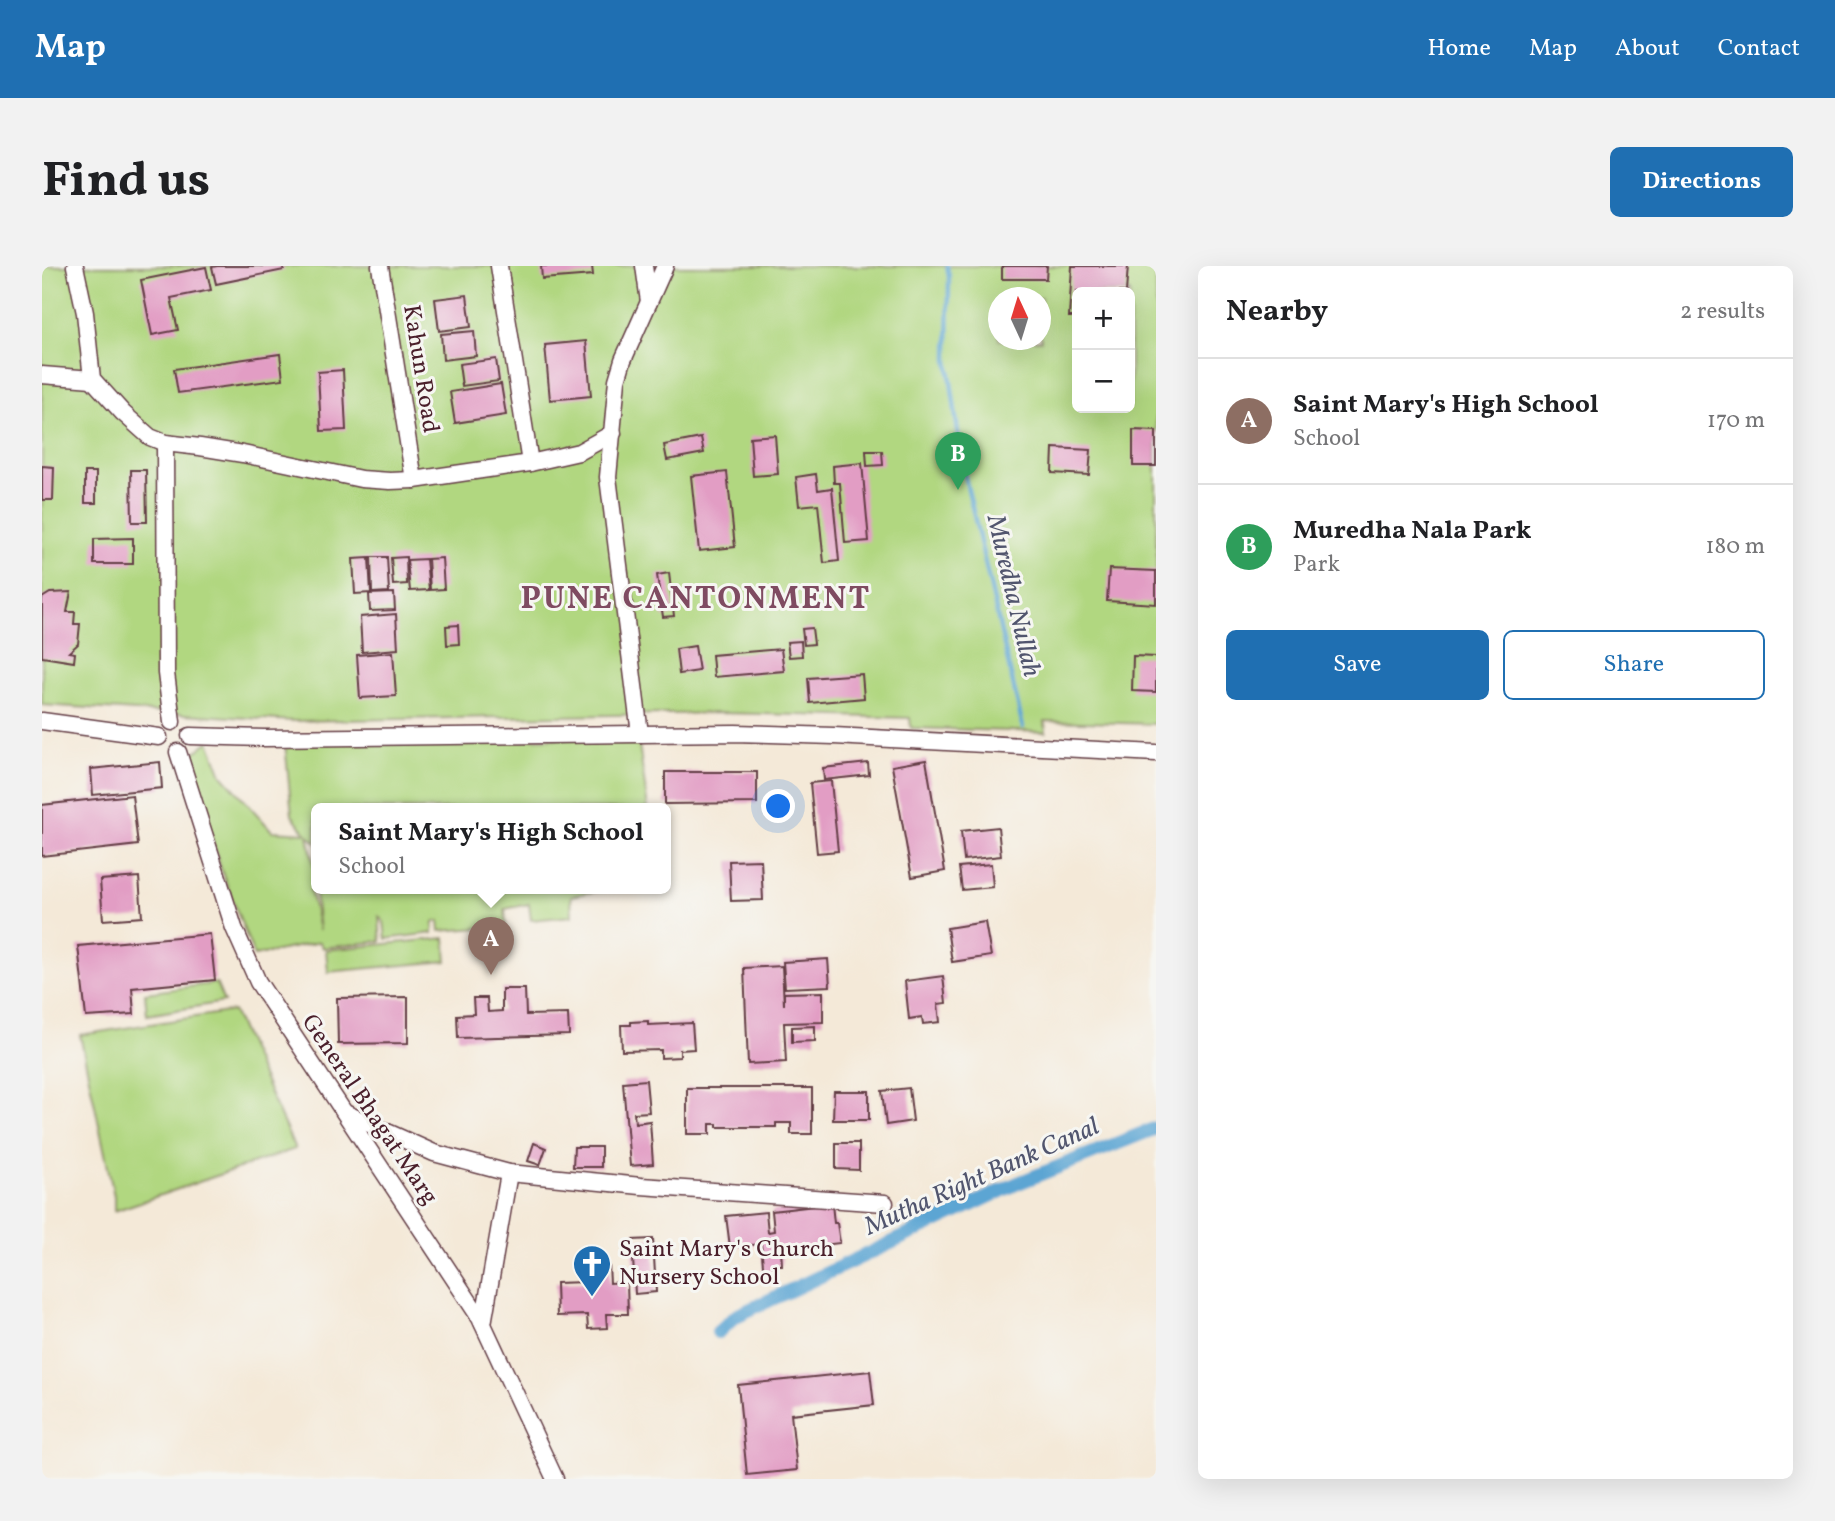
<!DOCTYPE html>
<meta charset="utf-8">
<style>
:root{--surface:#fff;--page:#f2f2f2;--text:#202124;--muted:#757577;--line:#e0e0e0;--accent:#1f6fb2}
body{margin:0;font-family:Vollkorn,serif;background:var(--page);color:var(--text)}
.controls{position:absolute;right:21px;top:21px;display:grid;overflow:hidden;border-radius:10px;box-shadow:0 7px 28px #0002}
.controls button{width:63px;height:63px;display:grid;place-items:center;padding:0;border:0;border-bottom:2px solid var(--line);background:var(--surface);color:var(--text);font:35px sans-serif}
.compass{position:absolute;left:946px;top:21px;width:63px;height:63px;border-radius:50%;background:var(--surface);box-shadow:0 7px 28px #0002;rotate:356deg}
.you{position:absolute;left:737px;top:541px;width:24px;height:24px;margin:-18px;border:5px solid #fff;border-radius:50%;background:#1a73e8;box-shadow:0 0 0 10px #1a73e833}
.badge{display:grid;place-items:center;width:46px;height:46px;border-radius:50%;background:var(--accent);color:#fff;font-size:23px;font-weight:700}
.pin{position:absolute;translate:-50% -58px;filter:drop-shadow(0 2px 4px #0008)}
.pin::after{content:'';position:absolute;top:37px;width:24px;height:21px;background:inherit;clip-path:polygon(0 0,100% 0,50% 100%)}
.popup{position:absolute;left:269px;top:537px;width:360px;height:91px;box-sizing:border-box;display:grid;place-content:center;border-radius:10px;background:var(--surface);filter:drop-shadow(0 2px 5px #0005);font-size:23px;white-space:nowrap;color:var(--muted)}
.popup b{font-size:26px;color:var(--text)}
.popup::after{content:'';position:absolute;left:50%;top:100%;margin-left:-14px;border:14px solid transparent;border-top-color:var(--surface)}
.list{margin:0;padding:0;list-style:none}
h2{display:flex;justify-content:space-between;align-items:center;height:91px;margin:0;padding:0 28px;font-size:30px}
h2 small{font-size:23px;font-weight:400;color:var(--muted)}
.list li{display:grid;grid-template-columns:46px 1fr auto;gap:21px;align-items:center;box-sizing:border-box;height:126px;padding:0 28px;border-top:2px solid var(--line)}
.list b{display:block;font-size:26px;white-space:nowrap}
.list p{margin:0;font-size:23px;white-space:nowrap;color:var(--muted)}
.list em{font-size:23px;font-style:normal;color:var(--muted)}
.actions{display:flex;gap:14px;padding:21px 28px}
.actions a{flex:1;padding:16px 0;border:2px solid var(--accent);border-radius:10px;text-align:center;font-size:24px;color:var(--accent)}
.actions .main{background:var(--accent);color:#fff}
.map{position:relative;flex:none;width:1114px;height:1213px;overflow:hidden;border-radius:10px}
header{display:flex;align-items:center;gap:42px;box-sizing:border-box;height:98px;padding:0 35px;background:var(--accent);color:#fff}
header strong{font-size:33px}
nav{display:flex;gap:38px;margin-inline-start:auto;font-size:24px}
.intro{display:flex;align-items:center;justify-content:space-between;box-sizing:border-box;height:168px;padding:0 42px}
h1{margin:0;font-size:49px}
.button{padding:18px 32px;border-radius:10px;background:var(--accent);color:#fff;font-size:24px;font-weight:700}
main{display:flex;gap:42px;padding:0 42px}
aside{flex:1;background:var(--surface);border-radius:10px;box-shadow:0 7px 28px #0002}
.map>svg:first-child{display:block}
.green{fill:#b1d780;stroke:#7e7b56;stroke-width:2;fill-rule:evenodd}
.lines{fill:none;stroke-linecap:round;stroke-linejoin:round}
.stream{stroke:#5ca5d3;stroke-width:4.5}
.canal{stroke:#5ca5d3;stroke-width:14}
.building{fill:#e29dc4}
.minor-casing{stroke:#643d45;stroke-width:19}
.minor{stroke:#fff;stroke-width:16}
.labels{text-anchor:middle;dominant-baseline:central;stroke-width:6;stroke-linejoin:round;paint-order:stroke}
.street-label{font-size:24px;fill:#4a1f2b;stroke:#f6f6f2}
.poi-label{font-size:24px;fill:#4a1f2b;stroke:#f6f6f2;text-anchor:start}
.water-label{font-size:26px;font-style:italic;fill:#51556e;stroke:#f6f6f2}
.district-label{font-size:32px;font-weight:bold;letter-spacing:2px;fill:#7f4b61;stroke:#f6f6f2}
</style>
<header>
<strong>Map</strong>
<nav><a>Home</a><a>Map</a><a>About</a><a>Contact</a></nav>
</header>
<div class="intro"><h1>Find us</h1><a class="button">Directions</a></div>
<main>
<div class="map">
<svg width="1114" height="1213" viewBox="0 0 1114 1213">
<rect width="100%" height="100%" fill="#f6f6f2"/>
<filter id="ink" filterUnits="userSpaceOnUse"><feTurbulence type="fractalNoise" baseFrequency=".0143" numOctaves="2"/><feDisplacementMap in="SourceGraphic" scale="14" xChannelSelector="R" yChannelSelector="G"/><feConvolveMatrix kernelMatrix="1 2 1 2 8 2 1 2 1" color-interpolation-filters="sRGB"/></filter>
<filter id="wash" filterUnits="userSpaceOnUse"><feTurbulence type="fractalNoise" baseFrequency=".00686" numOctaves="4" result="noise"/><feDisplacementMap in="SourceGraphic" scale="28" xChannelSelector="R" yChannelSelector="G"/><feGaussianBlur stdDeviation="1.57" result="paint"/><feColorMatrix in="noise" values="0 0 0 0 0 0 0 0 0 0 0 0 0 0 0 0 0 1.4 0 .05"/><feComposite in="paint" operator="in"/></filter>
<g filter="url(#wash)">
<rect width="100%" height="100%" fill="#f4e9d8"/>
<!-- green -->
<g class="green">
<path d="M0,0H1114V458L1003,455L1004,466L869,462L868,452L680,447L252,455L0,439ZM1035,26H1088V142H1035ZM957,32H999V74H957Z"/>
<path d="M596,471L606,543H274V577L266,569L274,612L273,621L268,623L277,664L273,626L293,623H566L529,630L530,650L489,654L487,638L463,643L464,660L398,665L397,655L392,656L391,667L344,673L342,656L337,651L339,675L280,682L278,676L212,690L179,603L146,492L167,475L180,509L230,565L264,567L250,549L243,477Z"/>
<path d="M403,672L405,695L286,706L284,684Z"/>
<path d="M174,717L182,736L105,749L103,727Z"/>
<path d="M191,745L253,883L72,945V930L38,769Z"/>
</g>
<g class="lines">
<!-- stream -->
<path class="stream" d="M905,0L907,11L906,94L921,202L981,461"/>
<!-- canal -->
<path class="canal" d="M676,1066L694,1050L976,917L1114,862"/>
</g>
<g id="blocks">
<!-- building -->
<g class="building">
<path d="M175,0H241L242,4L174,18L170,1Z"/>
<path d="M499,0H550L551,9L500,13Z"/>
<path d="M960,0H1005L1004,13H960Z"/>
<path d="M1030,0H1086L1084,26H1035V51H1027Z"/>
<path d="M164,1L169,24L129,32L136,64L110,69L99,14Z"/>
<path d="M425,29L429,61L397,65L393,33Z"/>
<path d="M432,65L434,90L401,94L399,68Z"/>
<path d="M544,75L549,130L508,134L503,79Z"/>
<path d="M238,88L241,113L136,127L132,103Z"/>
<path d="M454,93L457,115L420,120L417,98Z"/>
<path d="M301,104L304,164L279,165L276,106Z"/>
<path d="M459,118L464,149L413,157L408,126Z"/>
<path d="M1091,164L1114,165V200H1091Z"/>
<path d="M733,169L736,208L711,210L708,171Z"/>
<path d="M659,172L662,187L625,194L622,179Z"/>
<path d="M1011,182L1049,184L1047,209L1010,207Z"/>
<path d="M824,185H840L841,199L825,200Z"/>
<path d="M820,197L827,275L803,277L798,217H792L791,200Z"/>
<path d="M0,200L12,201L11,234H0Z"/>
<path d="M89,204H104L105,256H90Z"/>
<rect x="43" y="206" width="11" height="31"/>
<path d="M685,206L693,281L657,285L649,210Z"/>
<path d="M774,208L776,224L790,222L797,295L782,297L776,238L757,240L754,211Z"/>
<path d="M91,272V298H52V273Z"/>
<path d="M329,291H345L347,326L330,327Z"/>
<path d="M364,291L365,318L351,319L349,292Z"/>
<path d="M327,292L329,327L313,328L311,293Z"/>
<path d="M400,292L402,323L388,324L386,293Z"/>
<path d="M384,293L387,324L368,325L365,294Z"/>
<path d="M1067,303L1114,305V338L1065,335Z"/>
<path d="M627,307L632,350L621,351L615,309Z"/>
<path d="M29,326L25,346H33L32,358H38L36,378L27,386L33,387L32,396L0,391V332L8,327Z"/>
<path d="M352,327L353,344L328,345L327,328Z"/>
<path d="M354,348L356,383L320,386L318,351Z"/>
<path d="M416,359L417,378L405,379L404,360Z"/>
<path d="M770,362L772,378L762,379L760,363Z"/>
<path d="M759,375L760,390L747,391L745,376Z"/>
<path d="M653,380L657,405L637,408L634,383Z"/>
<path d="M739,383L742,405L672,411L670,389Z"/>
<path d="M351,386L354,430L318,432L315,389Z"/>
<path d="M1091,390L1114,391V426L1090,425Z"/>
<path d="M820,408L822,432L768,437L766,412Z"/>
<path d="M884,494L903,605L870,611L850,500Z"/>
<path d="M118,496L120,522L51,529L49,503Z"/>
<path d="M826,497L827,509L782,514L781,502Z"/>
<path d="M623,506H715V537L623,538Z"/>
<path d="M789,515L796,585L775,587L768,517Z"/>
<path d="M90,529L96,579L0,590V539Z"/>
<path d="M956,561L959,590L922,594L919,565Z"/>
<path d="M719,594L721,634L689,635L687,595Z"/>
<path d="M949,598L951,621L920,624L917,601Z"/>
<path d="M97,611L100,651L61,654L58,614Z"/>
<path d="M943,656L949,690L910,696L905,662Z"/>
<path d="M168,668L173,714L90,722L92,748L44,751L36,680Z"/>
<path d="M786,693L788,720L743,722L741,696Z"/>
<path d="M740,700L742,739V727L781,726V756L742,757L744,796L706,798L702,702Z"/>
<path d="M901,710L904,737L896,738L898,756L881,758L880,751L867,753L863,715Z"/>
<path d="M460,723H483L484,749L526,748L527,769L416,772L415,749L432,748L431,732H445L446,746L460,745Z"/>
<path d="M366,731V777L296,778L295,732Z"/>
<path d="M606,755V759L650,757L652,783L638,784V791L619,792V784L580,785L579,759H589V756Z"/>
<path d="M773,760V775L750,776V761Z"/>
<path d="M604,814L607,846L592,847L593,857L608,855L611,898L588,900L581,816Z"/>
<path d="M645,822H770V868H749V857H734V861H675V858H668V868H645Z"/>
<path d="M867,822L871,855L844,859L840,825Z"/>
<path d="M792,825H827V854H791Z"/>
<path d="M492,877L504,882L498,899L486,895Z"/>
<path d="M794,877H817V904L794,903Z"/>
<path d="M532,881H559V901H531Z"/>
<path d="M790,938L792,957H795L798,977L739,984L740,999H731L732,1009L722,1010L719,978L688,981L684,950L724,946L726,966L732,965L730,945Z"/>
<path d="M611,973L614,1026L593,1028L590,974Z"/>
<path d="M567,999L568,1017L585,1016L586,1048H564L565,1062L546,1063L545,1049L515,1050L514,1017L544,1016L543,1000Z"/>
<path d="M828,1105L832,1139L749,1148L755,1204L705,1209L696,1119Z"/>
</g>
</g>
</g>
<g filter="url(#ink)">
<use href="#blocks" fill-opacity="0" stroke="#643d45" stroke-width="2"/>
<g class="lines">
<defs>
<g id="minor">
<path d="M33,0L43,47L50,113L81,147L108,171L123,177L158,181L201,188L319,213L348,215L372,214L488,197L537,186L571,167"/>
<path d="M338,0L372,214"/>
<path d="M457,0L488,197"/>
<path d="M602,0L607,36"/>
<path d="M0,109L50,113"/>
<path d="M123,177L124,407L130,456"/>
<path d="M0,455L117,471"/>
<path d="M598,468L566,211L575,114L581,94L623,0"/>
<path d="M148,470L222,472L693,467L792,470L1114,487"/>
<path d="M136,486L192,662L216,716L438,1052L513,1213"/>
<path d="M303,847L392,887L467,907L599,920L843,937"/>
<path d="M441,1058L467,907"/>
</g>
</defs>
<!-- minor casing -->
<use href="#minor" class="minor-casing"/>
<!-- minor -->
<use href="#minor" class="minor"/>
</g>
</g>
<!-- icons -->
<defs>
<symbol id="church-pin" viewBox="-11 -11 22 30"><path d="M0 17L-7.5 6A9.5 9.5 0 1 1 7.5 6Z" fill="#1f6fb2" stroke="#f6f6f2"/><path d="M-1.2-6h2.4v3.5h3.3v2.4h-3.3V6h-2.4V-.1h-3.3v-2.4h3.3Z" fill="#fff"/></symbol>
</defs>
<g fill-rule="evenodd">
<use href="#church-pin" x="528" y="976" width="44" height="60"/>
</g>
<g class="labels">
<!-- street labels -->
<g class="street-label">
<text transform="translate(378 103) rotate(81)">Kahun Road</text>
<text transform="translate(327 844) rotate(56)">General Bhagat Marg</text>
</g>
<!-- poi labels -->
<g class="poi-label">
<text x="577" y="984">Saint Mary's Church<tspan x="577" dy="28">Nursery School</tspan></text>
</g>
<!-- water labels -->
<g class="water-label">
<text transform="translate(971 330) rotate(77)">Muredha Nullah</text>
<text transform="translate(940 911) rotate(-24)">Mutha Right Bank Canal</text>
</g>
<!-- district labels -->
<g class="district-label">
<text x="654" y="334">PUNE CANTONMENT</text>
</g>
</g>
</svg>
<div class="controls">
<button>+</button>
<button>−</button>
</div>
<svg class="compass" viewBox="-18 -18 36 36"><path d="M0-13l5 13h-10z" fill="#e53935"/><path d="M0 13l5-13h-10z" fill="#757577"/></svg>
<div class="you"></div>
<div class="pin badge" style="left:449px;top:709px;background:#8d6e63">A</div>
<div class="popup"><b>Saint Mary's High School</b>School</div>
<div class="pin badge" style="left:916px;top:224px;background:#2e9e5b">B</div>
</div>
<aside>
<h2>Nearby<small>2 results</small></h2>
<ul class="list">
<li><span class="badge" style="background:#8d6e63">A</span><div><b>Saint Mary's High School</b><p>School</p></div><em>170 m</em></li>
<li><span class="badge" style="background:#2e9e5b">B</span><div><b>Muredha Nala Park</b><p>Park</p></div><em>180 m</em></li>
</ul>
<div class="actions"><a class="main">Save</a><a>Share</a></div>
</aside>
</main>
